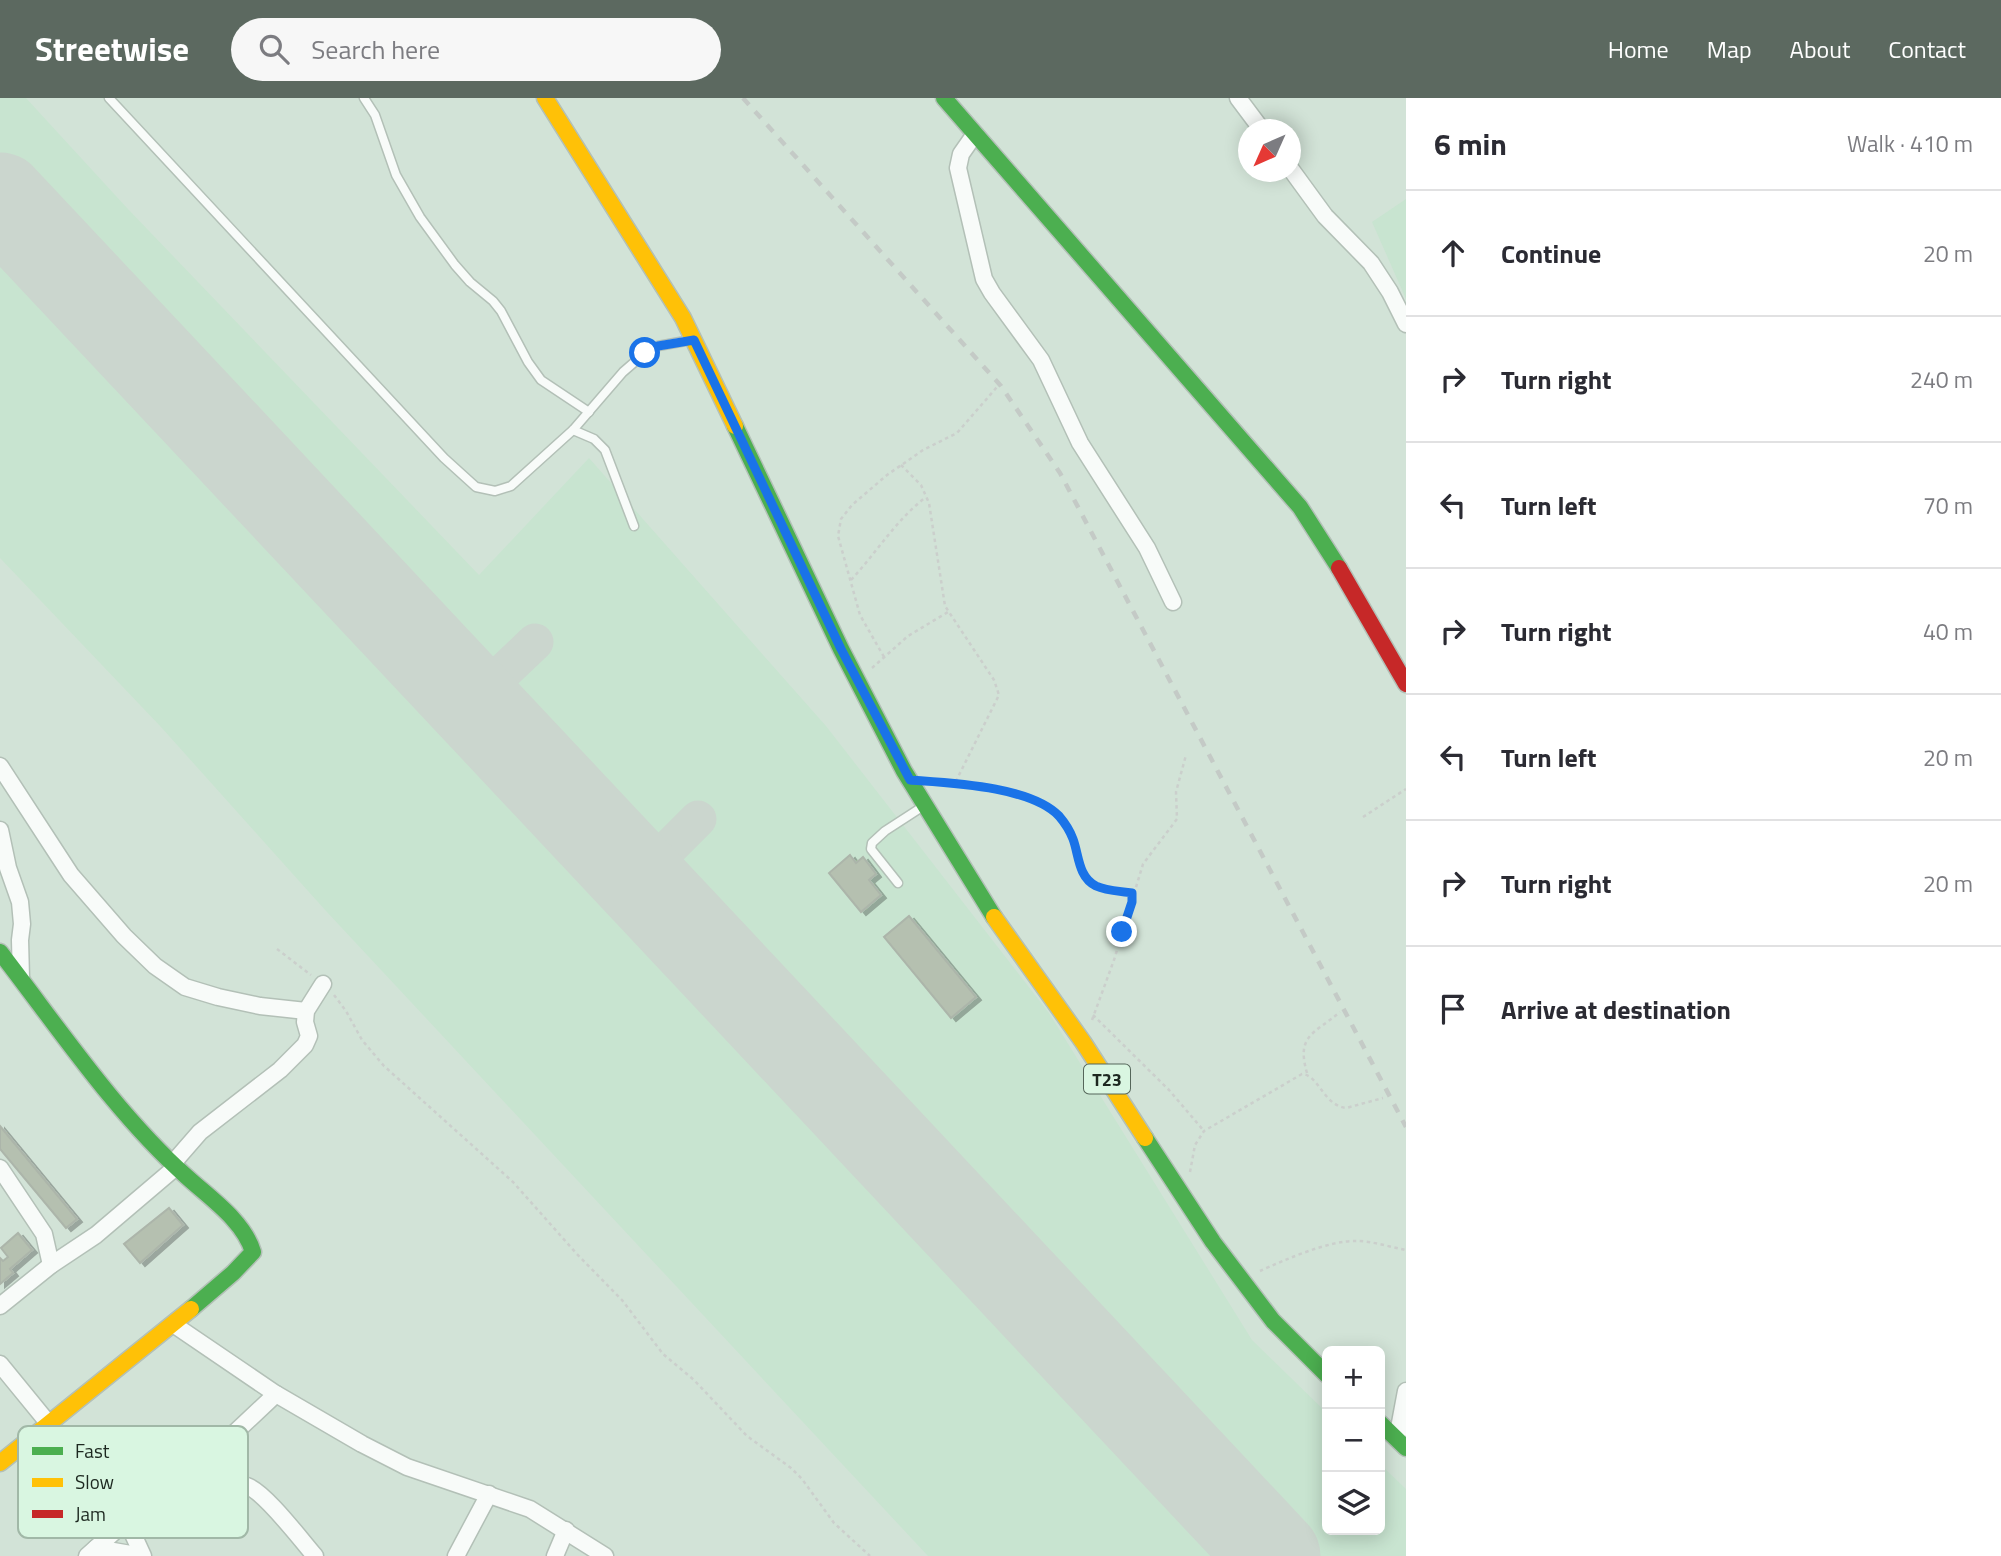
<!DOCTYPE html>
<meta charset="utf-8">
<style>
:root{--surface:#fff;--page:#f7f7f7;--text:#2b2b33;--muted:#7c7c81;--line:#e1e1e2;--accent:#5c6960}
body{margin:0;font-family:"Titillium Web",sans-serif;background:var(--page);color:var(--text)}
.controls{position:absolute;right:21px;bottom:21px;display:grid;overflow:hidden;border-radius:10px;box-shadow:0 4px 18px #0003}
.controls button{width:63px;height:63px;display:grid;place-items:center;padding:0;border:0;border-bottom:2px solid var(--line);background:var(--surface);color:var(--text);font:35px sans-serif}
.compass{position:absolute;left:1238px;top:21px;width:63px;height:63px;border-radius:50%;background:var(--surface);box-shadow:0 4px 18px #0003;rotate:225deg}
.stop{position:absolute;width:21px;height:21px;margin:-16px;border:5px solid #1a73e8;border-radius:50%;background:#fff}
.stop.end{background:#1a73e8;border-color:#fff;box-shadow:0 2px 7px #0008}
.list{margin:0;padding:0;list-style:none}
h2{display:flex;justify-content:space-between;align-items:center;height:91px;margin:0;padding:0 28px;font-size:30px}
h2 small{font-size:23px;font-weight:400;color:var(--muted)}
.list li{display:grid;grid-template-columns:46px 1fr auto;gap:21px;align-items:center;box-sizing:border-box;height:126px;padding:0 28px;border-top:2px solid var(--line)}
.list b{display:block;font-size:26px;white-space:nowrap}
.list em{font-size:23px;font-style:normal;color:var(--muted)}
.icon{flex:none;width:38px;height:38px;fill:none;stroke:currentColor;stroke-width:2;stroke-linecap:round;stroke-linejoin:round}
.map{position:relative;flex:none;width:1406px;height:1458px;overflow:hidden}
header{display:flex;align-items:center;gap:42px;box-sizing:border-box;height:98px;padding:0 35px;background:var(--accent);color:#fff}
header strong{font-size:33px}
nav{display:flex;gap:38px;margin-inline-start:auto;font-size:24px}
.search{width:490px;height:63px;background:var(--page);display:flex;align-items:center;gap:18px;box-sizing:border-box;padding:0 24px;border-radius:38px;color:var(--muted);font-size:26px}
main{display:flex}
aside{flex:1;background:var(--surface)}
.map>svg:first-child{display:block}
.built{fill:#c8e4d0}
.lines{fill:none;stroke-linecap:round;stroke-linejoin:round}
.taxiway{stroke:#cbd6ce;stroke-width:37}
.runway{stroke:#cbd6ce;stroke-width:93}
.building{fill:#b5c0b0;stroke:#acb5aa;stroke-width:2;filter:url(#shadow)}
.lane-casing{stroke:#b3c0b7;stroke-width:11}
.street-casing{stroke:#b3c0b7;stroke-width:19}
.fast-casing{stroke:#b3c0b7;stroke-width:19}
.slow-casing{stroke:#b3c0b7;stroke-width:19}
.jam-casing{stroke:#b3c0b7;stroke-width:19}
.path{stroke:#cbcfcc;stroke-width:2.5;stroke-dasharray:3.5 3.5;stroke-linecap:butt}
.lane{stroke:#f8fbf9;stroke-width:8}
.street{stroke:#f8fbf9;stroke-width:16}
.fast{stroke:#4caf50;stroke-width:16}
.slow{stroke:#ffc107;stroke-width:16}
.jam{stroke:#c62828;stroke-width:16}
.rail{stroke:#c4cac6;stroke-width:4.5;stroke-dasharray:9 9;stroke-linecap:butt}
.route{stroke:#1a73e8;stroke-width:9}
.labels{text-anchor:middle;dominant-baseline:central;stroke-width:7;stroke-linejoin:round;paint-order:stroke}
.shield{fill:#d9f6e1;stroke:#55665a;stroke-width:2}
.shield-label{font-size:18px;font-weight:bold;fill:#1d2820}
.key{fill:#d9f6e1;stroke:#a1b8a7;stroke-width:2}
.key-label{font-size:19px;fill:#1d2820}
</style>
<header>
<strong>Streetwise</strong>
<div class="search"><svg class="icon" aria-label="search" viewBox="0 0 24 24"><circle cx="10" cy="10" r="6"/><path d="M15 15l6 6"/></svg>Search here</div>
<nav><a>Home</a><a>Map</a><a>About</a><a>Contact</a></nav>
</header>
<main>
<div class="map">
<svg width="1406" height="1458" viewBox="0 0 1406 1458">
<defs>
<filter id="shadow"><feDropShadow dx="5" dy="3" stdDeviation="0" flood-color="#0004"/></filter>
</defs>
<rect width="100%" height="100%" fill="#d2e3d7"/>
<!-- built -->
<g class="built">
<path d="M0,0H26L127,110L479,477L589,360L826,628L1049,915L1252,1242L1327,1315V1432H1380V1366L1406,1391V1458H928L326,813L161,629L0,460Z"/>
<path d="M1406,101V201L1372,124Z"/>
</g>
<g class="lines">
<!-- taxiway -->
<g class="taxiway">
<path d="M472,604L535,544"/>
<path d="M638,781L698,721"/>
</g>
<!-- runway -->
<path class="runway" d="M0,101L1274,1458"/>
</g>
<!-- building -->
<g class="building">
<path d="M850,757L856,765L863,759L876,776L869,782L881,797L861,814L829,775Z"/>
<path d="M909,818L976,899L951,920L884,839Z"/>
<path d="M0,1028L77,1121L66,1130L0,1051Z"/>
<path d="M169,1110L183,1127L140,1165L124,1146Z"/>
<path d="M18,1135L32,1152L10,1171L13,1175L0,1186V1160L3,1163L8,1159L1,1150Z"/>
</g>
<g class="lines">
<defs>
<g id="lane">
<path d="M109,0L444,360L476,389L495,393L511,388L573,332L623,274L645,255L658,248L691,242"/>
<path d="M364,0L375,17L396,77L420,119L455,167L470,184L493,203L501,213L528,264L541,282L589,314"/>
<path d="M573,332L594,341L605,352L634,428"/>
<path d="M898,785L871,751L872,745L885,733L922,709"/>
</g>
<g id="street">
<path d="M1238,0L1262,32"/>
<path d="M975,36L961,56L958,70L984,181L992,195L1041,262L1080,345L1147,450L1173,504"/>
<path d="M1290,70L1325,118L1371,165L1390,194L1406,226"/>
<path d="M0,668L71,777L124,838L155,868L185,889L218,899L260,908L306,913"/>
<path d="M0,732L8,770L20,804L22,826L20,842L21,880"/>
<path d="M173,1065L200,1034L280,972L305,947L309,938L305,924L306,913L323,886"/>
<path d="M0,1070L44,1136L51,1167"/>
<path d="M0,1208L51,1167L96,1137L176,1069"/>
<path d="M173,1226L276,1296L362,1346L407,1369L530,1411L605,1458"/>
<path d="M0,1266L49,1326"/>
<path d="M1397,1341L1406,1293"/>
<path d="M170,1384C194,1384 224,1381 247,1388C265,1394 301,1442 315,1458"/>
<path d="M127,1423L143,1458"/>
<path d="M96,1450L142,1458"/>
<path d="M87,1458L170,1384L226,1343L276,1296"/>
<path d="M456,1458L489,1396"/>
<path d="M555,1458L566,1432"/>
</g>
<g id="fast">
<path d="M944,0L1300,409L1339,470"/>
<path d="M735,328L841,551L904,673L994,819"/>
<path d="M0,854C58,929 116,1016 187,1079C210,1100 244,1123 253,1154L233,1175L191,1211"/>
<path d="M1145,1040L1213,1144L1273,1223L1327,1277"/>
<path d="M1380,1325L1406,1350"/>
</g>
<g id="slow">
<path d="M545,0L683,220L735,328"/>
<path d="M994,819L1083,944L1145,1040"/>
<path d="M0,1365L191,1211"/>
</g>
<path id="jam" d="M1339,470L1406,586"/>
</defs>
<!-- lane casing -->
<use href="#lane" class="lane-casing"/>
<!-- street casing -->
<use href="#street" class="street-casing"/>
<!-- fast casing -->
<use href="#fast" class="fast-casing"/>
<!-- slow casing -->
<use href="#slow" class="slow-casing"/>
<!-- jam casing -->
<use href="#jam" class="jam-casing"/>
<!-- path -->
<g class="path">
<path d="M901,367L921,387L929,405L945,508L994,582L999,597L955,685"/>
<path d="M851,482C877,454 896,422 926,399"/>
<path d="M884,559L860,517L838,438L841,421L852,407L887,377L923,352L957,335L997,289"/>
<path d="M872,570L908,538L948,514"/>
<path d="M931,684C966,686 1032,691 1058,718C1064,724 1070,732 1073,740C1080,758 1078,781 1099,789C1109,793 1121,793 1131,795"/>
<path d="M1363,719L1406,691"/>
<path d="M277,851L311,877"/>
<path d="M334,897L346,913L362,942L384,968L513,1084L576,1155L622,1202L663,1256L694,1282L747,1338L791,1370L802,1381L834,1425L870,1458"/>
<path d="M1093,917L1169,992L1204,1033"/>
<path d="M1092,922L1114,862L1143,766L1177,721L1176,694L1186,657"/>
<path d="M1307,975C1296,937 1314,936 1340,914"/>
<path d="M1190,1074L1195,1047L1204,1033L1302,976C1319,977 1323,1007 1346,1010L1383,1000"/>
<path d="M1260,1173C1284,1162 1330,1142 1356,1143C1372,1143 1390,1149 1406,1152"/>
</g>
<!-- lane -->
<use href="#lane" class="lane"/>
<!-- street -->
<use href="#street" class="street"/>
<!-- fast -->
<use href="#fast" class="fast"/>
<!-- slow -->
<use href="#slow" class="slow"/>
<!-- jam -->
<use href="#jam" class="jam"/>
<!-- rail -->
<path class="rail" d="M743,0L1001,288L1060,375L1406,1029"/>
</g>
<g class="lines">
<!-- route -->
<path class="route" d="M645,255L658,248L694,242L841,551L910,682C950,685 1030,688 1059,718C1065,725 1070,733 1073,741C1079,757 1078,779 1096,788C1107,793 1120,793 1132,795V804L1122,834"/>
</g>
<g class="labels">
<!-- shield labels -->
<rect class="shield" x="1084" y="966.5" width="46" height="29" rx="5"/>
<g class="shield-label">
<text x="1107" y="981">T23</text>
</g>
</g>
<!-- legend -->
<rect x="18" y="1328" width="230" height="112" rx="10" class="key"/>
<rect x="32" y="1349" width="31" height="8" fill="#4caf50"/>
<rect x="32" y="1380" width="31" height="9" fill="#ffc107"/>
<rect x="32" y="1412" width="31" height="8" fill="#c62828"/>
<g class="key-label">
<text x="75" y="1360">Fast</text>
<text x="75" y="1391">Slow</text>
<text x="75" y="1423">Jam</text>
</g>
</svg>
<div class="controls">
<button>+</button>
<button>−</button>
<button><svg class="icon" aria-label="layers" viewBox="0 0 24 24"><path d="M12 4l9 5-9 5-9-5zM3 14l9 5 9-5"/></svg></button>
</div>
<svg class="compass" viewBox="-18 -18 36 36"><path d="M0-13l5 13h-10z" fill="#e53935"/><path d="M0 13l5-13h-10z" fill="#7c7c81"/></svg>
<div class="stop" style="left:645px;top:255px"></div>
<div class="stop end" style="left:1122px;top:834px"></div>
</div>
<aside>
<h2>6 min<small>Walk · 410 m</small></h2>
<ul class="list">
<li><svg class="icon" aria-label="ahead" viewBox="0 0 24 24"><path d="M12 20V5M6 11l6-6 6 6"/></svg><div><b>Continue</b></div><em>20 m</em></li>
<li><svg class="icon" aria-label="right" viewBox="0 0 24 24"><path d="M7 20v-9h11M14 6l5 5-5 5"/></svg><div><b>Turn right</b></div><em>240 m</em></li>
<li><svg class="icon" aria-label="left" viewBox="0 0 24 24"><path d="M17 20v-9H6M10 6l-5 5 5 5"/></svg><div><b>Turn left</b></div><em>70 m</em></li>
<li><svg class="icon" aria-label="right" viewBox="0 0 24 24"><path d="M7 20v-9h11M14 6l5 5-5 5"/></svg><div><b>Turn right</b></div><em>40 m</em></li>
<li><svg class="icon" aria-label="left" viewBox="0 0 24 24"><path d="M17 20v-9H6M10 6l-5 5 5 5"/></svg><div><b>Turn left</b></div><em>20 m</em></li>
<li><svg class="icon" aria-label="right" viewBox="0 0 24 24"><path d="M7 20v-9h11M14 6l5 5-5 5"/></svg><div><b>Turn right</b></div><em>20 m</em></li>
<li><svg class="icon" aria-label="arrive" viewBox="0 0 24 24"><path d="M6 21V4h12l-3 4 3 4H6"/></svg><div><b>Arrive at destination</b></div></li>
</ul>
</aside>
</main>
